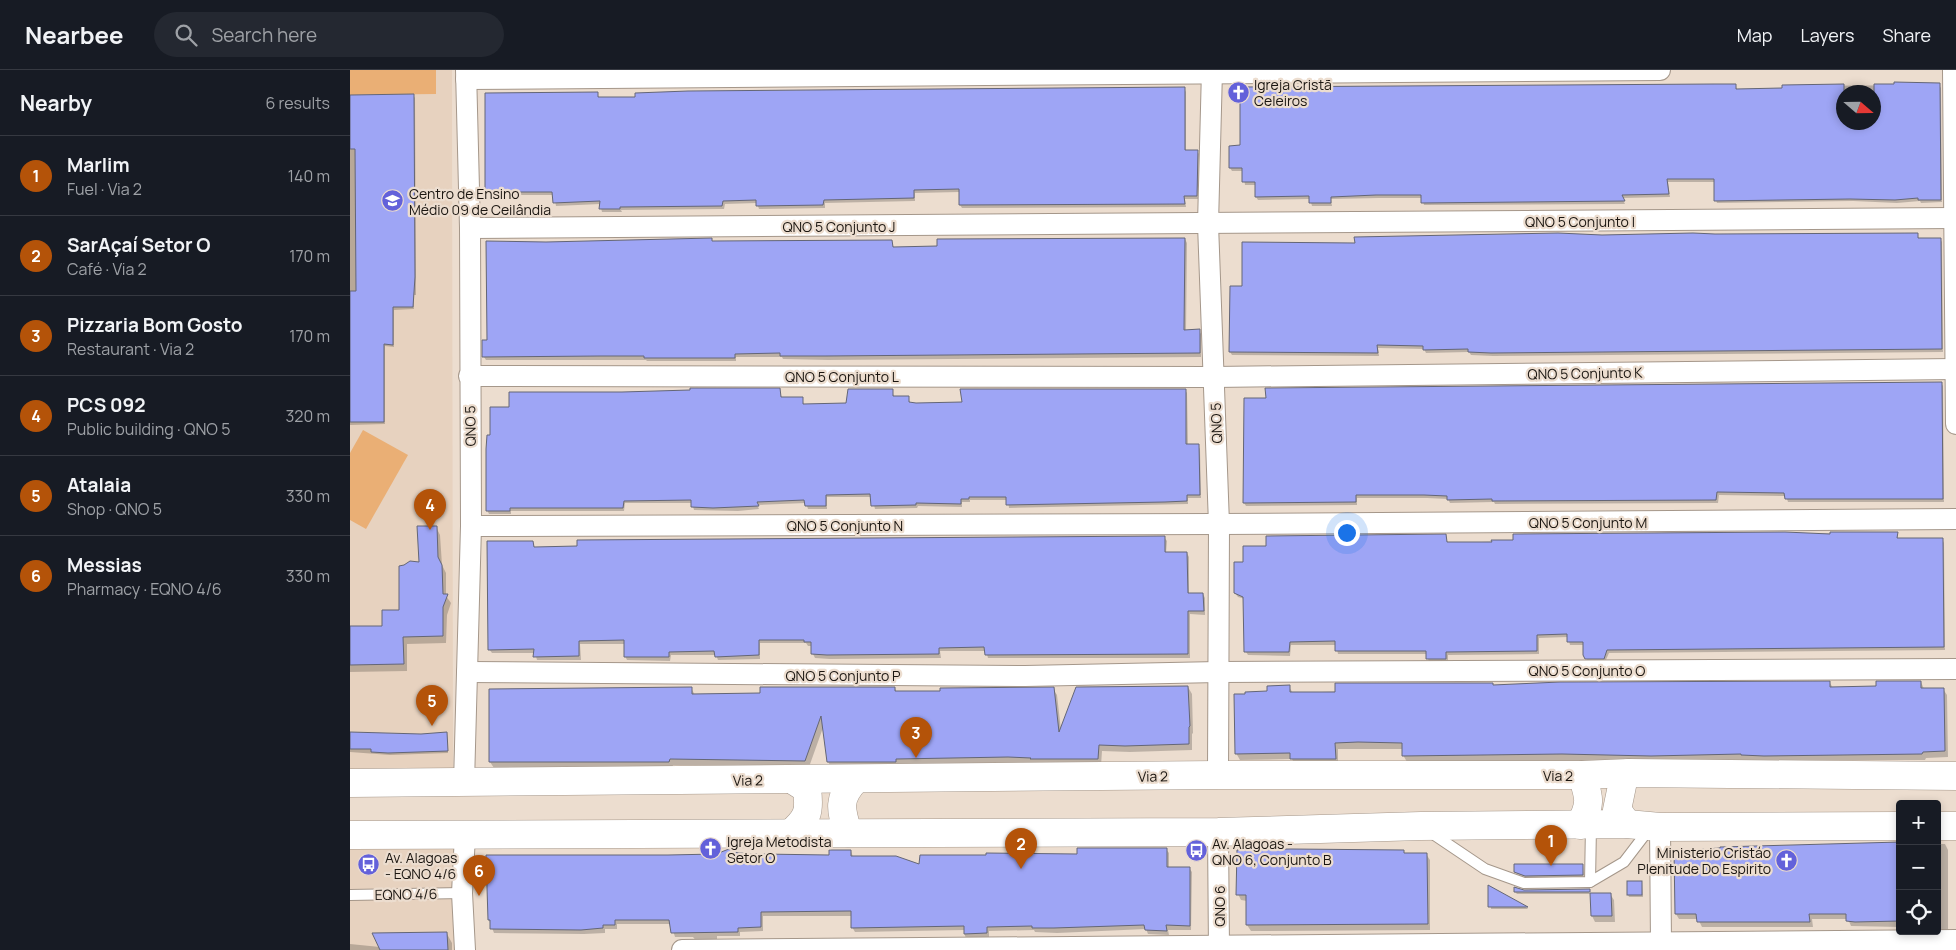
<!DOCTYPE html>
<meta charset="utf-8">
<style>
:root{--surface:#171b24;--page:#242831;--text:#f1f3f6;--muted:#9ea1a6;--line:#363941;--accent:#b45309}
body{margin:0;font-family:Manrope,sans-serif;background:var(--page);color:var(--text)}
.controls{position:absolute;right:15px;bottom:15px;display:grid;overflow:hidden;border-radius:5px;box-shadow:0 2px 8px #0003}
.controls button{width:45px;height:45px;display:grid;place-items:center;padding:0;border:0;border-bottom:1px solid var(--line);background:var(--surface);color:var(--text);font:25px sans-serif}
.compass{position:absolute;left:1486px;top:15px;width:45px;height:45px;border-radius:50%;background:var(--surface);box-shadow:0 2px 8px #0003;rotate:110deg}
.you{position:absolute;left:996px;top:462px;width:18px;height:18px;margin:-12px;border:4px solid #fff;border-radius:50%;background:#1a73e8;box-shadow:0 0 0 8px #1a73e833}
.badge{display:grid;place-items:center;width:32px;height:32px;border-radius:50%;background:var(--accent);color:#fff;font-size:16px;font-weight:700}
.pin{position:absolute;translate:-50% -41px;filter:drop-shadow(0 1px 2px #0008)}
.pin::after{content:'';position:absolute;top:26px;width:18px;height:15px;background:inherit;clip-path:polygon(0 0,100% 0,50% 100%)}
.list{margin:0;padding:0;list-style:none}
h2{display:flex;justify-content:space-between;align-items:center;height:65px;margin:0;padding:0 20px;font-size:21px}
h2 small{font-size:16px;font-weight:400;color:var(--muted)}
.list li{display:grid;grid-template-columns:32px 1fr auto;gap:15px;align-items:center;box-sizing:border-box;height:80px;padding:0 20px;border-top:1px solid var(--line)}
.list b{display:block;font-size:19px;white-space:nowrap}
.list p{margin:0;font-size:16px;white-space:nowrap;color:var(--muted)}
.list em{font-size:16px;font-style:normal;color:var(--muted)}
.icon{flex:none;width:28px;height:28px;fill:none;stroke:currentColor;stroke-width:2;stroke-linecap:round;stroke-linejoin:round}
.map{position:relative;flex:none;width:1606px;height:880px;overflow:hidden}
header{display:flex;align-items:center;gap:30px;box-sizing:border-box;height:70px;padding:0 25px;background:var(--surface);border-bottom:1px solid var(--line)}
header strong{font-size:24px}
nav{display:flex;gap:28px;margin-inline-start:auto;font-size:18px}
.search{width:350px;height:45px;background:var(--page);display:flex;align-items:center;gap:12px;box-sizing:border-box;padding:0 18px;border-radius:28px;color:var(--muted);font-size:19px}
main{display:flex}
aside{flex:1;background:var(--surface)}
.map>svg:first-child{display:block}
.built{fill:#e7d2bf}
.green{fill:#eaaf75}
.shadow{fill:#0003;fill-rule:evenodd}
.building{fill:#9ea5f5;stroke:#646676}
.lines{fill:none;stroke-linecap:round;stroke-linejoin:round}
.lane-casing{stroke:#a5978a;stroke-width:12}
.street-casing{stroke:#a5978a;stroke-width:22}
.secondary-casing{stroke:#a5978a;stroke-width:29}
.lane{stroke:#fff;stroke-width:10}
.street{stroke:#fff;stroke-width:20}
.secondary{stroke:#fff;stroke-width:28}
.labels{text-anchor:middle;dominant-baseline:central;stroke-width:4.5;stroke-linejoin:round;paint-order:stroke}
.poi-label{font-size:14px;fill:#1b1611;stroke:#ecddcf;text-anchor:start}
.street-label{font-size:14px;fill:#1b1611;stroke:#ecddcf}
</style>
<header>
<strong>Nearbee</strong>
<div class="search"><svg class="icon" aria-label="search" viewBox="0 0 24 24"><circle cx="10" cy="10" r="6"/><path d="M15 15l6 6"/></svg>Search here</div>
<nav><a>Map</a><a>Layers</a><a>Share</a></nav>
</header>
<main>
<aside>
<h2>Nearby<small>6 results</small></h2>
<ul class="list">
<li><span class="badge">1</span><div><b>Marlim</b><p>Fuel · Via 2</p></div><em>140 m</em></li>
<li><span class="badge">2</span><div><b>SarAçaí Setor O</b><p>Café · Via 2</p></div><em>170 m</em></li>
<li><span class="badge">3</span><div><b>Pizzaria Bom Gosto</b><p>Restaurant · Via 2</p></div><em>170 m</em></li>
<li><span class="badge">4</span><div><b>PCS 092</b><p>Public building · QNO 5</p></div><em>320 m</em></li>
<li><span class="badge">5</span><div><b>Atalaia</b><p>Shop · QNO 5</p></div><em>330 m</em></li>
<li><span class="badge">6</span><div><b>Messias</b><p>Pharmacy · EQNO 4/6</p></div><em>330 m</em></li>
</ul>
</aside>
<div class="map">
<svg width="1606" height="880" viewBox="0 0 1606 880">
<rect width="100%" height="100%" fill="#ecddcf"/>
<!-- built -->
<g class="built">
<path d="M0,0H102L103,703H0Z"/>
<path d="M0,774H104L106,880H0Z"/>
</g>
<!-- green -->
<g class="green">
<path d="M0,0H86V24L0,25Z"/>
<path d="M13,360L58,385L16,459L0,450V383Z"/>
</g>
<!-- shadow -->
<g class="shadow">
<path d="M1589,15L1591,18L1592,132L1571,133L1570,131L1547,133L1503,131L1367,133L1366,130L1365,112H1318L1320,127L1272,128L1275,134L1074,135L1072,128H1029L981,129L982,136H962L960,129L908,130L906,127L907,115H895L893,101H882L880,98L1386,16L1387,20H1433V16ZM1494,22H1524V52H1494Z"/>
<path d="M834,18L836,22V81H847L849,84L848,129H835L836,137L612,138L610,135V122L565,123V131L475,133V138L409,139L407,133L375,134L374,139L271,140L272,142H252L250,134L206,136L204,125H139L137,122L247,23L249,28Z"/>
<path d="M63,25L65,28L66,225H64V239L44,240V277L35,276V354L0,355V26Z"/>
<path d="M1567,164L1569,169H1590L1592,172L1593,282L1143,286L1121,285L1119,282L1076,283L1074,279L1028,278L1029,286L882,285L880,282L881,217H893L1006,174L1252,166Z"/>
<path d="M835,169L837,173L836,261H849L851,264V287L478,290L433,289L432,287H386V291H297L296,290H136L134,287L138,271L363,172L541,171L544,178Z"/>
<path d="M1591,313L1593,316L1594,432H1438L1436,426L1369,425L1368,433L1145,434L1144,432L1100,433L1098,429L1077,428H1007V435L896,436L894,433Z"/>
<path d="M429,320L432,328H452L454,335L497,334L542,320L544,327H558L560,333H613L835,320L837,323L838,375L848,376L850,379L851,428H838V434L659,438L658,430H620V432H612V437L568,436L567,438L525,439L522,427H477V439H458L456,433L407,435L409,439L388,441L344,440L342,433H275L274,441H161V444H139L137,440L141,366L161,338L272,323Z"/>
<path d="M86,457L90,465L92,495L96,503V526L101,533L97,545L96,573L57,574V601L0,602V557H33L51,542Z"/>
<path d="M1547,463L1548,470L1592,469L1594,473L1595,580L1259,583L1255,592H1238L1234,584V575H1220L1218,567L1189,568V584L1098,585V592H1079L1077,584H988L986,575H941L940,586L898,585L896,582L895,529L888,527L885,523L894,493L917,477L1095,466L1098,473L1164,471L1165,466Z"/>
<path d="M814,467L817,471L816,483H837L839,487V524H853L855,528V545L840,544V588H638L636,581H590L591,588L480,589L465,588L463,584V576H458L456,573H410V589L368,590L366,585H321L320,591L277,590L275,586V574H230L231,590H187L185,583H142L139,579L182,473L185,478Z"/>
<path d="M1571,612L1574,619H1593L1597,625L1598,687L1576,688L1575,690L1057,692L1053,685V679H988V695H945L942,689L890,690L886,683L918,623L939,617L943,623L1143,616L1480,613L1483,618H1527Z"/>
<path d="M838,617L842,624L843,663L842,664V680L780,682L752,681L751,696L482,698L478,692L474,655L459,697L323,695L322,698H144L140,692L341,618L345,625L411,624L545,618L547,623L703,619L707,625L711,660Z"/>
<path d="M0,664H96L98,683L40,685L0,682Z"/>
<path d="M1550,774V857L1501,856L1498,849H1462L1463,857H1352L1348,849H1329L1326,844Z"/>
<path d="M1587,774H1595L1598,780V860H1587Z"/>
<path d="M816,779L819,783V798H839L842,802L841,860H818L819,865L798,864L796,859L707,863L685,862L684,860L639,861V870H618L615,866V860L505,862L502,857V846H413V861L390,862V866H367V872H347L343,867H325L321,854H267V859H255V863L234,864L144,863L139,850L318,787L388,784L480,786L501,781L503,787L570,796Z"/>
<path d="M1053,781L1055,785L1076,784L1080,790V860L901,861L897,855V831L891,830L888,824Z"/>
<path d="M1233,795L1234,808H1177L1167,804L1165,802Z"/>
<path d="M1292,812L1293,827H1279L1278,825Z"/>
<path d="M1140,817L1177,838L1178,839H1141Z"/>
<path d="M1238,821L1240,824H1167L1165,822Z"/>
<path d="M1260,824L1264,830L1265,852H1245L1242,846Z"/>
<path d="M97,864L102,873V880H0V874L30,877Z"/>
</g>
<!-- building -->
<g class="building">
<path d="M1544,12L1590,13L1591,130H1568V128L1545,130L1500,129L1364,131V109H1317L1319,124L1272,125L1275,131L1071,133V125H1026L981,127V133H959V126L905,127V112H892V98H879V76L890,75V17L1364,14H1386V19L1432,18V15L1494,14V52H1524V14H1544Z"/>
<path d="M835,17V80H848L847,126H834L835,134L609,135V119L564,120V128L474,130L473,135L406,136V130L373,131L372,136L270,137V139H249L250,131L203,133L202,122H135V23L248,22V27H285V23L338,21Z"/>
<path d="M64,24L65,207L63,237H43V275L34,274V352H0V221H6L5,79H0V25Z"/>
<path d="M1208,163L1252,165L1343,163L1365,164L1568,163V168H1591L1592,279L1141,283L1118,282V279L1073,280V276L1027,275L1028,283L879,282L880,216H892V172L1005,173L1004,167Z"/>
<path d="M362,168V171L542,170L543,177L587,176V169L835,168L834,260L850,259V283L476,286H430V283L385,284V288H294V286H250L132,287V270H137L136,171L196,172Z"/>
<path d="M1592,312L1593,429H1435L1434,423L1367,422L1366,430L1142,431V429L1097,430V426L1074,425H1006V432L893,433L894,328H916L915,318Z"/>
<path d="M340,318H430L431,327H453V334L496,333L498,319H543V326H559V332L566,333L612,332L610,319H836V374H849L850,425H837V431L815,432L656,435V427H619V429H611V434L566,433V435L521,436L520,424L476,425V436H455L454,430L407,432L409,436L363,438L341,437V430L274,431L273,438H160V441H136V379L137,365H140V337H159V322H272L340,320Z"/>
<path d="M67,456H87L88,487L92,495L93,524H98L93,537V566L53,567L54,594L0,595V556H32V540H49V496L54,495L60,491L69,492Z"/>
<path d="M1435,462L1480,464V462H1548L1547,468H1593L1594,577L1257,580L1254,589H1235L1233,585V572H1217V564L1187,565V581L1096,582V589H1076V581H985V571L940,572L939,582H894L893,527L884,523V492H893V476H916V466L1096,464L1097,472H1142L1141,470H1163V464Z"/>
<path d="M815,466V482H837L838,523H853L854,541H838V584L635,585L634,577L589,578V584L477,585L461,584V572H454V570H409V585L365,587L364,581L319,582V587H274V570L229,571V586L183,587L184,579L138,580L137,471H183L184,477L227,476V470Z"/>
<path d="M1480,611V617L1526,616V611H1571V618H1594L1595,681L1573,682L1572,684L1414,686L1391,685V684L1301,686L1212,684L1052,686V673L1008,672L985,673L986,689H940V683L885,684L884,624H895V622L917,621V616L940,615V622H985V613H1143V615L1210,612Z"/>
<path d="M838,616L840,656L839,657V674L775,676L749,675L748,689H680L681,688L658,687L546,689V692H477L471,646L455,691L320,689L319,692H139V619L342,617V624L410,623V617H545V621H590V618L704,617L709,662L726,617Z"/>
<path d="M0,662L71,664L97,662L98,681L38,683L21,682V679H0Z"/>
<path d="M1550,772V851L1505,852L1496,851V844H1459L1460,852H1347L1346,844H1325L1324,781L1370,778V777Z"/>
<path d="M727,778H817V797H840V856L816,855L817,861L795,860L794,855L704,858H682V856L637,857V863L614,864V856L501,858V841L411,842V857L388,858V862L321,863L319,850H265V855H253V858L231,860L140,859V850H138L136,785H318L366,784L379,779L388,783L411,784L479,785V780H501V786H546L569,794L570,785H636V783L727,784Z"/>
<path d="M941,779L1054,780V783H1077L1078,854L896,855V825H886L887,780Z"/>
<path d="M1164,794H1233V805L1175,806L1164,802Z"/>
<rect x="1277" y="811" width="15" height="14"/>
<path d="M1138,815L1178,837H1138Z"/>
<path d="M1164,817L1174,820L1240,819V822H1164Z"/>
<path d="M1240,823H1261L1262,846H1241Z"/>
<path d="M97,862L98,880H30L22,863Z"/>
</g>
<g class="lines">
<defs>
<g id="lane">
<path d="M1080,762L1135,799L1174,813L1240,812L1274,792L1300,758"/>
<path d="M1240,812L1241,756"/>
<path d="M0,825L112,823"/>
</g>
<g id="street">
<path d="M862,0L858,154L869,454L868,705"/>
<path d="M1603,0L1606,354"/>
<path d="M116,9L1310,0"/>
<path d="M120,158L1603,148"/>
<path d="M119,306L864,307L1605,299"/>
<path d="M121,456L869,454L1606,449"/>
<path d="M117,602L675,606L868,602L1606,599"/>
<path d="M114,713L121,456L120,158L116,0"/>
<path d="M1310,757L1311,874"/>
<path d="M868,762L869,880"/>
<path d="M115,765L112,823L115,880"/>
<path d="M332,880L1606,870"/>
</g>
<g id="secondary">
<path d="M0,713L868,705H1232L1279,703L1606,706"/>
<path d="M1277,754L1267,740L1273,711L1279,703"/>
<path d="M1230,755C1242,733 1239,727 1232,705"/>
<path d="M1587,756H1606"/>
<path d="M498,763C491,740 487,729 505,710"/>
<path d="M440,764C458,748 460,742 457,719L443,710"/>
<path d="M0,765L868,762L1071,756L1277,754L1310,757L1550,756"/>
</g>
</defs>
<!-- lane casing -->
<use href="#lane" class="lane-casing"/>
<!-- street casing -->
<use href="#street" class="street-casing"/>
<!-- secondary casing -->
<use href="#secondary" class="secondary-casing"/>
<!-- lane -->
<use href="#lane" class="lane"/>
<!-- street -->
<use href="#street" class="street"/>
<!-- secondary -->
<use href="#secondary" class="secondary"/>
</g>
<!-- icons -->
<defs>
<symbol id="church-disc" viewBox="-11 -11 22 22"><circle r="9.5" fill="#6361da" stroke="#ecddcf"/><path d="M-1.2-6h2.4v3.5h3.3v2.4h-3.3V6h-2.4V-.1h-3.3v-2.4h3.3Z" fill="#fff"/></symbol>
<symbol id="school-disc" viewBox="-11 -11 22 22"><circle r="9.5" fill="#6361da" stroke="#ecddcf"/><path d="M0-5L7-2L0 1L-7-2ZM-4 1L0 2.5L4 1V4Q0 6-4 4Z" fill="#fff"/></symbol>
<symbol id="bus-disc" viewBox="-11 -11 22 22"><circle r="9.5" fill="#6361da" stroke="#ecddcf"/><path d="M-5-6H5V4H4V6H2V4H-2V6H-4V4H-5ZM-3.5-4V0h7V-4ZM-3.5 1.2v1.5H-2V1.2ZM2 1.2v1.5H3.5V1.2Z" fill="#fff"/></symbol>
</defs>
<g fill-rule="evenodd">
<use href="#church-disc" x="876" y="10" width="25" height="25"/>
<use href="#school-disc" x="30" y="118" width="25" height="25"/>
<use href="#church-disc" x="348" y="766" width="25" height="25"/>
<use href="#bus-disc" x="834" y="768" width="25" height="25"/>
<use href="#church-disc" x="1424" y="778" width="25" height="25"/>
<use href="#bus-disc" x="6" y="782" width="25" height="25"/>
</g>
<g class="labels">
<!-- poi labels -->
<g class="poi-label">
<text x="904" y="14">Igreja Cristã<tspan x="904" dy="16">Celeiros</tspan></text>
<text x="59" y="123">Centro de Ensino<tspan x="59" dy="16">Médio 09 de Ceilândia</tspan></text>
<text x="377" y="771">Igreja Metodista<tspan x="377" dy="16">Setor O</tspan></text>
<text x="862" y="773">Av. Alagoas -<tspan x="862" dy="16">QNO 6, Conjunto B</tspan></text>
<text x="1421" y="782" text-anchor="end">Ministerio Cristáo<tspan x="1421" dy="16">Plenitude Do Espirito</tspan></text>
<text x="35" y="787">Av. Alagoas<tspan x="35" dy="16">- EQNO 4/6</tspan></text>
</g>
<!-- street labels -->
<g class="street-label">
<text x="1230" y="151">QNO 5 Conjunto I</text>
<text x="489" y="156">QNO 5 Conjunto J</text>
<text transform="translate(1235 303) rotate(-1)">QNO 5 Conjunto K</text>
<text x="492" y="306">QNO 5 Conjunto L</text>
<text transform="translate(866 353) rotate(-92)">QNO 5</text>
<text transform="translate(120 356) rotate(-91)">QNO 5</text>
<text x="1238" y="452">QNO 5 Conjunto M</text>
<text x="495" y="455">QNO 5 Conjunto N</text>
<text x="1237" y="600">QNO 5 Conjunto O</text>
<text x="493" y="605">QNO 5 Conjunto P</text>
<text x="1208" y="705">Via 2</text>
<text transform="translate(803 706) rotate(-1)">Via 2</text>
<text transform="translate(398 710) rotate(-1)">Via 2</text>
<text transform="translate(56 824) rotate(-1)">EQNO 4/6</text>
<text transform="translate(869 836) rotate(-90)">QNO 6</text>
</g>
</g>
</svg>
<div class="controls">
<button>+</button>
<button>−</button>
<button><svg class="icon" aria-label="locate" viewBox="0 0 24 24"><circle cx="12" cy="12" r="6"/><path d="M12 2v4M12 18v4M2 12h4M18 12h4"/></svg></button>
</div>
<svg class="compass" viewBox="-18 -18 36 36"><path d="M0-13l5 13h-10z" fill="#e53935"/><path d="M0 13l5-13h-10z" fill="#9ea1a6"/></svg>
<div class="you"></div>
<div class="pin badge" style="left:1201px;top:796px">1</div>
<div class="pin badge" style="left:671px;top:799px">2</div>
<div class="pin badge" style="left:566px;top:688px">3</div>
<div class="pin badge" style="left:80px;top:460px">4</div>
<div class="pin badge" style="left:82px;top:656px">5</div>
<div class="pin badge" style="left:129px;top:826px">6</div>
</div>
</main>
